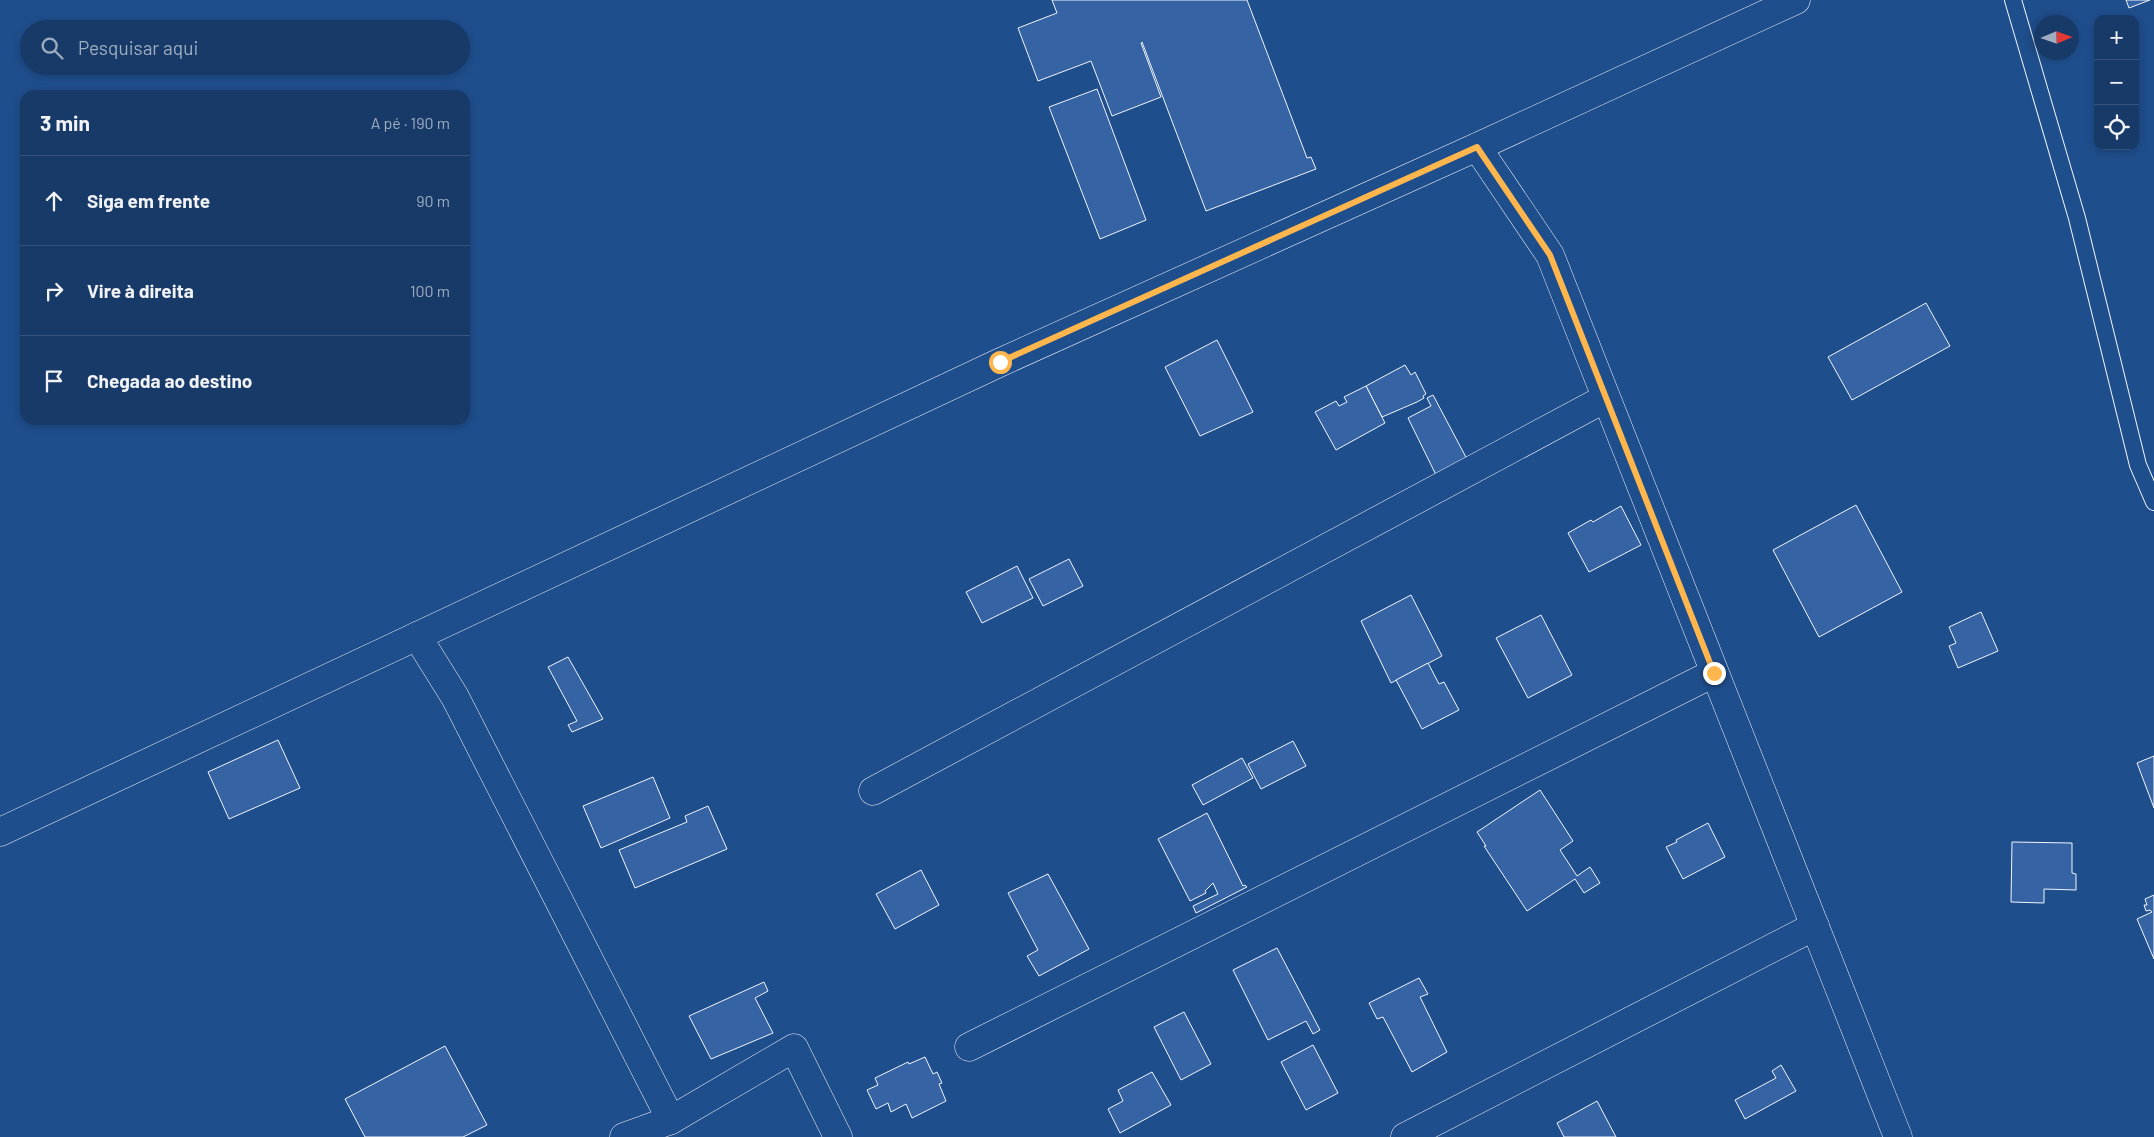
<!DOCTYPE html>
<html lang="pt">
<meta charset="utf-8">
<style>
:root{--surface:#173a69;--page:#244571;--text:#f1f3f6;--muted:#9eadc0;--line:#36547d}
body{margin:0;font-family:Barlow,sans-serif;background:var(--page);color:var(--text)}
.controls{position:absolute;right:15px;top:15px;display:grid;overflow:hidden;border-radius:10px;box-shadow:0 2px 8px #0003}
.controls button{width:45px;height:45px;display:grid;place-items:center;padding:0;border:0;border-bottom:1px solid var(--line);background:var(--surface);color:var(--text);font:25px sans-serif}
.compass{position:absolute;left:2034px;top:15px;width:45px;height:45px;border-radius:50%;background:var(--surface);box-shadow:0 2px 8px #0003;rotate:88deg}
.stop{position:absolute;width:15px;height:15px;margin:-11px;border:4px solid #ffb74d;border-radius:50%;background:#fff}
.stop.end{background:#ffb74d;border-color:#fff;box-shadow:0 1px 5px #0008}
.list{margin:0;padding:0;list-style:none}
h2{display:flex;justify-content:space-between;align-items:center;height:65px;margin:0;padding:0 20px;font-size:21px}
h2 small{font-size:16px;font-weight:400;color:var(--muted)}
.list li{display:grid;grid-template-columns:32px 1fr auto;gap:15px;align-items:center;box-sizing:border-box;height:90px;padding:0 20px;border-top:1px solid var(--line)}
.list b{display:block;font-size:19px;white-space:nowrap}
.list em{font-size:16px;font-style:normal;color:var(--muted)}
.icon{flex:none;width:28px;height:28px;fill:none;stroke:currentColor;stroke-width:2;stroke-linecap:round;stroke-linejoin:round}
.map{position:relative;flex:none;width:2154px;height:1137px;overflow:hidden}
.search{position:absolute;background:var(--surface);box-shadow:0 2px 8px #0003;left:20px;top:20px;width:450px;height:55px;display:flex;align-items:center;gap:12px;box-sizing:border-box;padding:0 18px;border-radius:28px;color:var(--muted);font-size:19px}
.panel{position:absolute;background:var(--surface);box-shadow:0 2px 8px #0003;left:20px;top:90px;width:450px;height:335px;border-radius:15px}
.map>svg:first-child{display:block}
.building{fill:#3563a3;stroke:#f2f6ff}
.lines{fill:none;stroke-linecap:round;stroke-linejoin:round}
.lane-casing{stroke:#f2f6ff;stroke-width:18}
.street-casing{stroke:#f2f6ff;stroke-width:29}
.secondary-casing{stroke:#f2f6ff;stroke-width:29}
.lane{stroke:#1f4e8c;stroke-width:16}
.street{stroke:#1f4e8c;stroke-width:28}
.secondary{stroke:#1f4e8c;stroke-width:28}
.route{stroke:#ffb74d;stroke-width:6}
</style>
<div class="map">
<svg width="2154" height="1137" viewBox="0 0 2154 1137">
<rect width="100%" height="100%" fill="#1f4e8c"/>
<!-- building -->
<g class="building">
<path d="M1052,0H1247L1307,158L1311,157L1316,169L1206,211L1142,42L1141,43L1161,97L1112,116L1091,61L1038,81L1018,28L1057,13Z"/>
<path d="M2126,0H2150L2129,8Z"/>
<path d="M1097,89L1146,220L1100,239L1049,107Z"/>
<path d="M1926,303L1950,346L1852,400L1828,357Z"/>
<path d="M1217,340L1253,412L1200,436L1165,367Z"/>
<path d="M1405,365L1411,375L1415,372L1426,394L1423,396L1424,398L1417,402L1382,417L1366,386Z"/>
<path d="M1366,386L1385,423L1336,450L1315,412L1336,401L1339,406L1347,402L1344,397Z"/>
<path d="M1433,395L1468,461L1436,475L1408,418L1431,406L1427,398Z"/>
<path d="M1856,505L1902,592L1819,637L1773,550Z"/>
<path d="M1621,506L1641,545L1589,572L1568,533L1591,520L1593,522Z"/>
<path d="M1069,559L1083,586L1043,606L1029,579Z"/>
<path d="M1017,566L1033,598L982,623L966,592Z"/>
<path d="M1411,595L1442,656L1391,683L1361,621Z"/>
<path d="M1981,612L1998,651L1958,668L1949,646L1956,643L1949,627Z"/>
<path d="M1541,615L1572,675L1528,698L1496,638Z"/>
<path d="M568,657L603,719L572,732L568,725L577,721L548,667Z"/>
<path d="M1428,663L1439,684L1444,682L1459,710L1422,729L1396,680Z"/>
<path d="M278,740L300,788L229,819L208,772Z"/>
<path d="M1293,741L1306,766L1261,789L1248,764Z"/>
<path d="M2154,756V808L2137,763Z"/>
<path d="M1242,758L1253,778L1203,805L1192,785Z"/>
<path d="M653,777L670,818L601,848L583,806Z"/>
<path d="M1540,790L1573,841L1560,850L1577,876L1590,867L1600,883L1584,893L1575,879L1527,911L1484,846H1486L1477,832Z"/>
<path d="M708,806L727,849L635,888L619,850L687,822L685,816Z"/>
<path d="M1207,813L1243,886L1245,885L1247,887L1196,913L1193,906L1218,894L1213,883L1205,891L1206,893L1190,901L1158,839Z"/>
<path d="M1708,823L1725,857L1683,879L1666,847L1677,842L1676,840Z"/>
<path d="M2012,842L2072,843V873L2076,874V890L2044,889V903L2011,902Z"/>
<path d="M921,870L939,905L895,929L876,894Z"/>
<path d="M1048,874L1089,949L1039,976L1027,956L1038,950L1008,893Z"/>
<path d="M2154,895V959L2137,919L2152,912L2150,910L2146,911L2144,905H2147L2145,899Z"/>
<path d="M1277,948L1320,1030L1313,1034L1306,1021L1268,1040L1233,970Z"/>
<path d="M1419,978L1428,994L1420,997L1447,1052L1412,1072L1383,1017L1377,1019L1369,1003Z"/>
<path d="M764,982L768,991L755,998L773,1033L711,1059L689,1016Z"/>
<path d="M1184,1012L1211,1064L1181,1080L1154,1027Z"/>
<path d="M1313,1045L1338,1093L1306,1110L1281,1062Z"/>
<path d="M445,1046L487,1125L463,1137H365L345,1099Z"/>
<path d="M925,1057L933,1074L937,1072L942,1083L939,1084L946,1101L912,1118L906,1104L891,1112L888,1103L876,1109L867,1090L878,1085L875,1078L908,1062L909,1064Z"/>
<path d="M1781,1065L1796,1091L1745,1119L1735,1100L1776,1078L1772,1071Z"/>
<path d="M1152,1072L1171,1105L1120,1133L1108,1109L1123,1101L1118,1090Z"/>
<path d="M1597,1101L1616,1137H1564L1557,1123Z"/>
</g>
<g class="lines">
<defs>
<path id="lane" d="M2013,0L2077,218L2138,465L2154,502"/>
<g id="street">
<path d="M1477,147L1550,255L1898,1137"/>
<path d="M417,636L455,697L671,1120"/>
<path d="M873,791L1606,398"/>
<path d="M969,1047L1714,673"/>
<path d="M624,1137L671,1120L794,1048L838,1137"/>
<path d="M1405,1137L1815,926"/>
</g>
<path id="secondary" d="M0,832L1001,362L1477,147L1796,0"/>
</defs>
<!-- lane casing -->
<use href="#lane" class="lane-casing"/>
<!-- street casing -->
<use href="#street" class="street-casing"/>
<!-- secondary casing -->
<use href="#secondary" class="secondary-casing"/>
<!-- lane -->
<use href="#lane" class="lane"/>
<!-- street -->
<use href="#street" class="street"/>
<!-- secondary -->
<use href="#secondary" class="secondary"/>
</g>
<g class="lines">
<!-- route -->
<path class="route" d="M1000,362L1477,147L1550,255L1714,673"/>
</g>
</svg>
<div class="controls">
<button>+</button>
<button>−</button>
<button><svg class="icon" aria-label="locate" viewBox="0 0 24 24"><circle cx="12" cy="12" r="6"/><path d="M12 2v4M12 18v4M2 12h4M18 12h4"/></svg></button>
</div>
<svg class="compass" viewBox="-18 -18 36 36"><path d="M0-13l5 13h-10z" fill="#e53935"/><path d="M0 13l5-13h-10z" fill="#9eadc0"/></svg>
<div class="stop" style="left:1000px;top:362px"></div>
<div class="stop end" style="left:1714px;top:673px"></div>
<div class="search"><svg class="icon" aria-label="search" viewBox="0 0 24 24"><circle cx="10" cy="10" r="6"/><path d="M15 15l6 6"/></svg>Pesquisar aqui</div>
<section class="panel">
<h2>3 min<small>A pé · 190 m</small></h2>
<ul class="list">
<li><svg class="icon" aria-label="ahead" viewBox="0 0 24 24"><path d="M12 20V5M6 11l6-6 6 6"/></svg><div><b>Siga em frente</b></div><em>90 m</em></li>
<li><svg class="icon" aria-label="right" viewBox="0 0 24 24"><path d="M7 20v-9h11M14 6l5 5-5 5"/></svg><div><b>Vire à direita</b></div><em>100 m</em></li>
<li><svg class="icon" aria-label="arrive" viewBox="0 0 24 24"><path d="M6 21V4h12l-3 4 3 4H6"/></svg><div><b>Chegada ao destino</b></div></li>
</ul>
</section>
</div>
